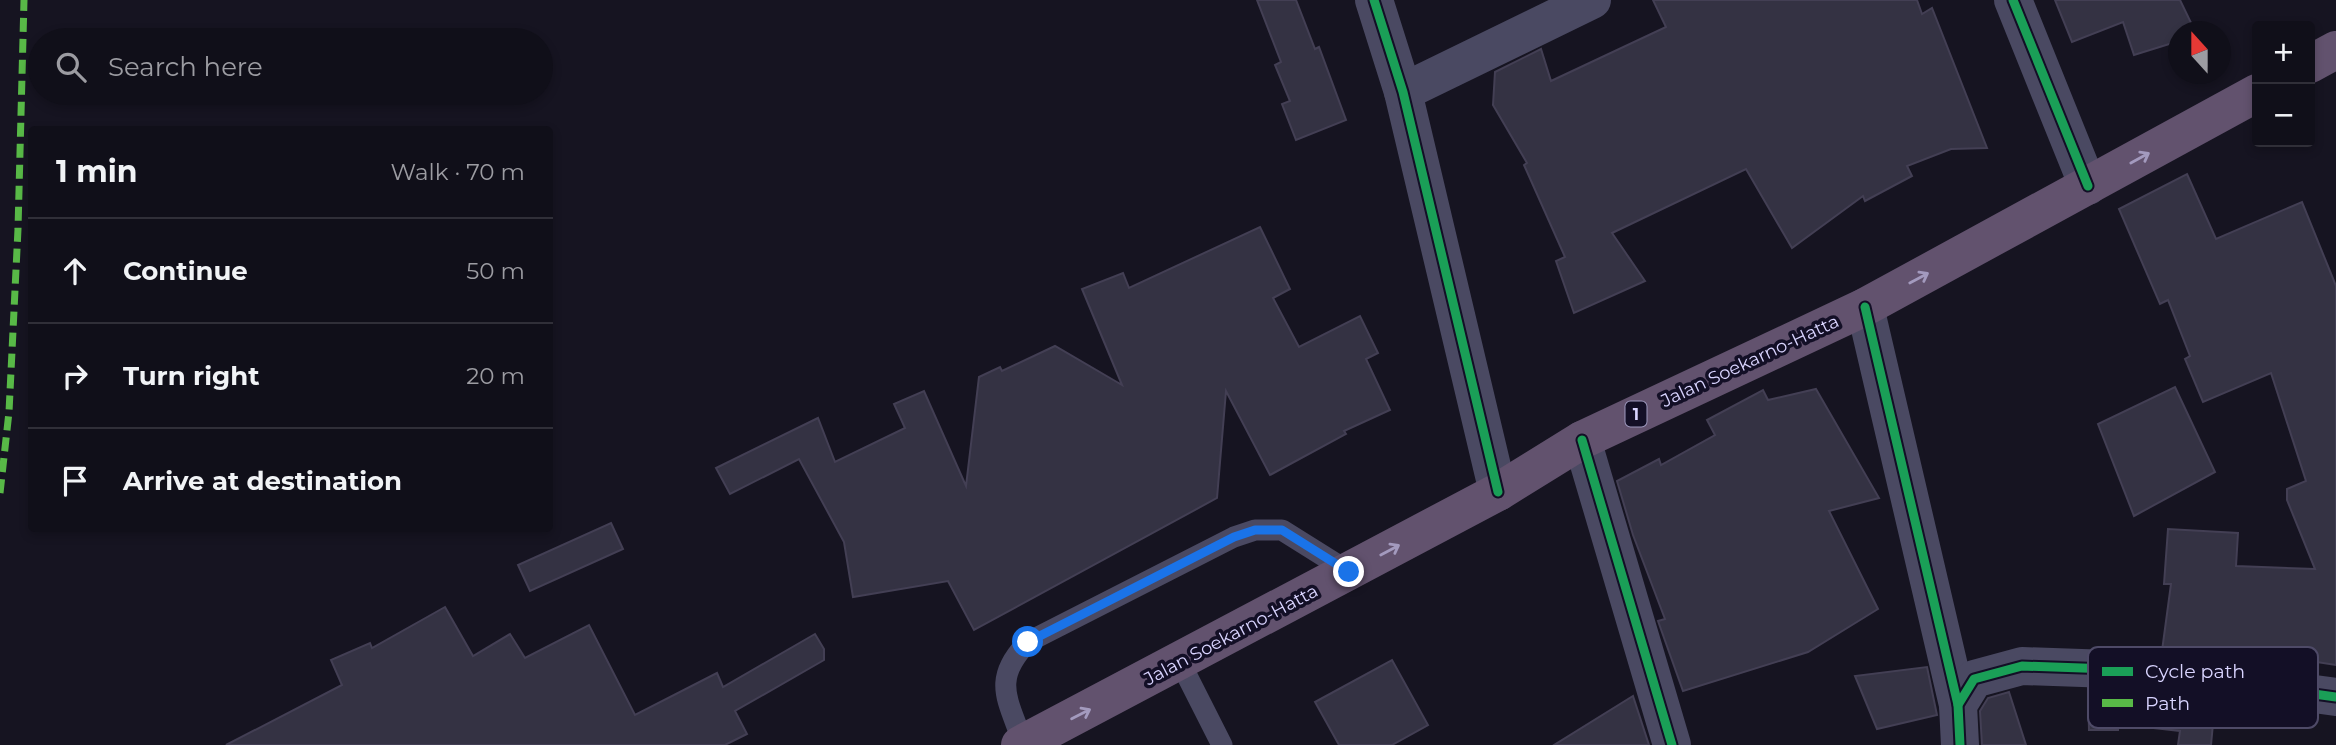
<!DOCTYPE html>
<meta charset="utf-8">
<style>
:root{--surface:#100f19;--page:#1e1d26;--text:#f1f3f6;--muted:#9c9ca2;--line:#302f38}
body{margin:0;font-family:Montserrat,sans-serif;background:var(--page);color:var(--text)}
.controls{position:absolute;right:21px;top:21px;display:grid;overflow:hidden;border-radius:7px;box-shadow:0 4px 10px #0003}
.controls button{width:63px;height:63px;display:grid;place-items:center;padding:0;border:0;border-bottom:2px solid var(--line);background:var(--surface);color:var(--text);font:35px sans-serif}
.compass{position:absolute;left:2168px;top:21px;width:63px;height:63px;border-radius:50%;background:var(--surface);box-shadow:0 4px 10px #0003;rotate:339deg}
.stop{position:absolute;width:21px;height:21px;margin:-16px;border:5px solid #1a73e8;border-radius:50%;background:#fff}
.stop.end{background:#1a73e8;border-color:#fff;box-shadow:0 2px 7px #0008}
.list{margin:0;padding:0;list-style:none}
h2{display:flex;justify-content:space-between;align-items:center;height:91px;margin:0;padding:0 28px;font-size:30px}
h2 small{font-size:23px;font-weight:400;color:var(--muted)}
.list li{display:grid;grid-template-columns:46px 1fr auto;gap:21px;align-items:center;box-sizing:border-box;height:105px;padding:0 28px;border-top:2px solid var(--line)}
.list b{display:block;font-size:26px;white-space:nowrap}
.list em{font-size:23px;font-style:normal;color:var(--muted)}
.icon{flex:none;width:38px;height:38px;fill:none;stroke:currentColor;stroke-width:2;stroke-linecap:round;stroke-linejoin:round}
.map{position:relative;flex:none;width:2336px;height:745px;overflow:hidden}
.search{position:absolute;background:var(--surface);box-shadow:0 4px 10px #0003;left:28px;top:28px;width:525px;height:77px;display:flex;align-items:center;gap:18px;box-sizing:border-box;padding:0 24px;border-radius:38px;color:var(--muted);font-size:26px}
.panel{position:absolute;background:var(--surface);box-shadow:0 4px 10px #0003;left:28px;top:126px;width:525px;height:406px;border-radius:7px}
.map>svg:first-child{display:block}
.building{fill:#343243;stroke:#433f54;stroke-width:2}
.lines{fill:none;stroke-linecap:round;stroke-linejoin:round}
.service{stroke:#4a4962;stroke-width:21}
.minor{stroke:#4a4962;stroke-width:38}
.trunk{stroke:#62526e;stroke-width:38}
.quiet{stroke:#58b947;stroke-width:7;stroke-dasharray:14 7;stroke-linecap:butt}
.cycleway-casing{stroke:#130f26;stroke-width:13}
.cycleway{stroke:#1a9f57;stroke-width:9}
.oneway{stroke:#a39abe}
.route{stroke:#1a73e8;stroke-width:9}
.labels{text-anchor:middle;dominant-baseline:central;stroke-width:7;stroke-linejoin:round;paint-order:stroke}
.shield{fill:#130f26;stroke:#9e99be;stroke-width:2}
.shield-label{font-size:16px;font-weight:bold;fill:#d9d4ff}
.street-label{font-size:18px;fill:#d9d4ff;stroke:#130f26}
.key{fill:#130f26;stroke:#4e4a67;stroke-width:2}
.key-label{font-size:19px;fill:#d9d4ff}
</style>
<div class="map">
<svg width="2336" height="745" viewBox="0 0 2336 745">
<rect width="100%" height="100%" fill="#161421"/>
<!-- building -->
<g class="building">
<path d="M1257,0H1296L1315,49L1319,47L1346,120L1296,140L1282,104L1290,101L1275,65L1281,62Z"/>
<path d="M1653,0H1917L1922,14L1932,8L1987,148L1951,149L1907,166L1912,176L1865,201L1863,196L1792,248L1746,169L1612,233L1645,281L1574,313L1556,261L1565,257L1524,165L1527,163L1493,105L1495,72L1541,49L1551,81L1666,27Z"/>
<path d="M2055,0H2180L2195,31L2179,32V41L2134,55L2123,22L2072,42Z"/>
<path d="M2187,174L2216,239L2302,202L2336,286V665L2264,654L2262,662L2219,652V659L2162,651L2171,584H2164L2168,529L2238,533L2236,566L2315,569L2287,500V489L2306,481L2271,373L2203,402L2185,359L2190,356L2168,300L2160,304L2119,209Z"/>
<path d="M1260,227L1290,289L1273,298L1299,347L1360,316L1378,353L1366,359L1390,410L1344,431L1346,434L1270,475L1226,391L1217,498L974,630L948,581L853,597L844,542L799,459L730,494L716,468L818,418L835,462L905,428L894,404L924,391L966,486L979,377L1000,367L1002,371L1055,346L1122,385L1082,289L1123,273L1129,288Z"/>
<path d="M2175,387L2215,472L2134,516L2098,424Z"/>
<path d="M1816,389L1879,498L1829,511L1878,609L1808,652L1683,691L1658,621L1665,619L1633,535L1617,481L1659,459L1661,465L1715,435L1707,420L1763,390L1768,400Z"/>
<path d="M611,523L623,549L530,591L518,565Z"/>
<path d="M445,607L473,656L510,634L525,658L589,625L635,715L717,673L723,687L815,634L824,649V660L735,711L747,734L725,745H226L342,685L331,660L370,643L372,648Z"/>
<path d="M1392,660L1428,725L1392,745H1339L1315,702Z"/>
<path d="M1927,667L1937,715L1877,729L1855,676Z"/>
<path d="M2088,690L2137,692L2215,702L2211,745H2178L2180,731L2118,724V730H2089Z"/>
<path d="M2009,692L2026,745H1982L1980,711L1988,698Z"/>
<path d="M1633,696L1649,745H1554Z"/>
</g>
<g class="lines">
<!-- service -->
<g class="service">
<path d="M1180,662L1222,745"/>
<path d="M1023,743C1008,699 991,680 1028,642L1234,537L1255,530H1282L1349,572"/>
</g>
<!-- minor -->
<g class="minor">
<path d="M1374,0L1403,92L1498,492"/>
<path d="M2013,0L2088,186"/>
<path d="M1403,92L1592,0"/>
<path d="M1865,307L1958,705"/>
<path d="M1582,440L1672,745"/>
<path d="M1960,745L1958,705L1974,679L2022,666L2139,670L2336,697"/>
</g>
<!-- trunk -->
<g class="trunk">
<path d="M2310,64L2336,50"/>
<path d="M1020,745L1498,492L1582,440L1865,307L2257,93"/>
</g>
<!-- quiet -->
<path class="quiet" d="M0,493L9,412L18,229L24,0"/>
<defs>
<g id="cycleway">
<path d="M1374,0L1403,92L1498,492"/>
<path d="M2013,0L2088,186"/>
<path d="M1865,307L1958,705"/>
<path d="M1582,440L1672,745"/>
<path d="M1960,745L1958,705L1974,679L2022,666L2139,670L2336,697"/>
</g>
</defs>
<!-- cycleway casing -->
<use href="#cycleway" class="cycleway-casing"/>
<!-- cycleway -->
<use href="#cycleway" class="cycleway"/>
</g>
<!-- one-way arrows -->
<defs><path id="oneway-shaft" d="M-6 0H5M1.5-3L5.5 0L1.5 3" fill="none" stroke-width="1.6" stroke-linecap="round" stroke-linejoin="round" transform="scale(1.75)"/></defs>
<g class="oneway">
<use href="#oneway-shaft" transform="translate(2140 158) rotate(-29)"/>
<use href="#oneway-shaft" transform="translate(1919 278) rotate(-28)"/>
<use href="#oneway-shaft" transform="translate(1390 550) rotate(-28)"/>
<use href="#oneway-shaft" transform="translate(1081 714) rotate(-27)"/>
</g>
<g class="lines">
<!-- route -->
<path class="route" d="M1028,642L1234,537L1255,530H1282L1349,572"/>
</g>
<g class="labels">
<!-- shield labels -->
<rect class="shield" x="1625.5" y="401.5" width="21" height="25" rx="5"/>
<g class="shield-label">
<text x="1636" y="414">1</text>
</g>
<!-- street labels -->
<g class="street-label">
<text transform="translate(1750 361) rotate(-25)">Jalan Soekarno-Hatta</text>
<text transform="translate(1231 635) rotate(-28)">Jalan Soekarno-Hatta</text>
</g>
</g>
<!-- legend -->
<rect x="2088" y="647" width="230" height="81" rx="10" class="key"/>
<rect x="2102" y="667" width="31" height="9" fill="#1a9f57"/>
<rect x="2102" y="699" width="31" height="8" fill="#58b947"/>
<g class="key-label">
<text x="2145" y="678">Cycle path</text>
<text x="2145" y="710">Path</text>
</g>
</svg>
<div class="controls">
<button>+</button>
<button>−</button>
</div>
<svg class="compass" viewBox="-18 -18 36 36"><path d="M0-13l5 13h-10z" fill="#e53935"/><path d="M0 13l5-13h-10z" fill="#9c9ca2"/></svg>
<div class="stop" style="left:1028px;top:642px"></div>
<div class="stop end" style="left:1349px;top:572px"></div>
<div class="search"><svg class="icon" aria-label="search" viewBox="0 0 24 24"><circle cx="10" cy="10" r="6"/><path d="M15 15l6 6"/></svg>Search here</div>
<section class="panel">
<h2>1 min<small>Walk · 70 m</small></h2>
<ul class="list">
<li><svg class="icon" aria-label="ahead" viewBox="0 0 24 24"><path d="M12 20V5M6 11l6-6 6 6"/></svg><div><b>Continue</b></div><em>50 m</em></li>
<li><svg class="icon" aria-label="right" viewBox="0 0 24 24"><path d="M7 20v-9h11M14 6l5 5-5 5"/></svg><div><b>Turn right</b></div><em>20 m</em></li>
<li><svg class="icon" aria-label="arrive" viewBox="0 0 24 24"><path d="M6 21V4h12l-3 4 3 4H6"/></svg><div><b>Arrive at destination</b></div></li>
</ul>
</section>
</div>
